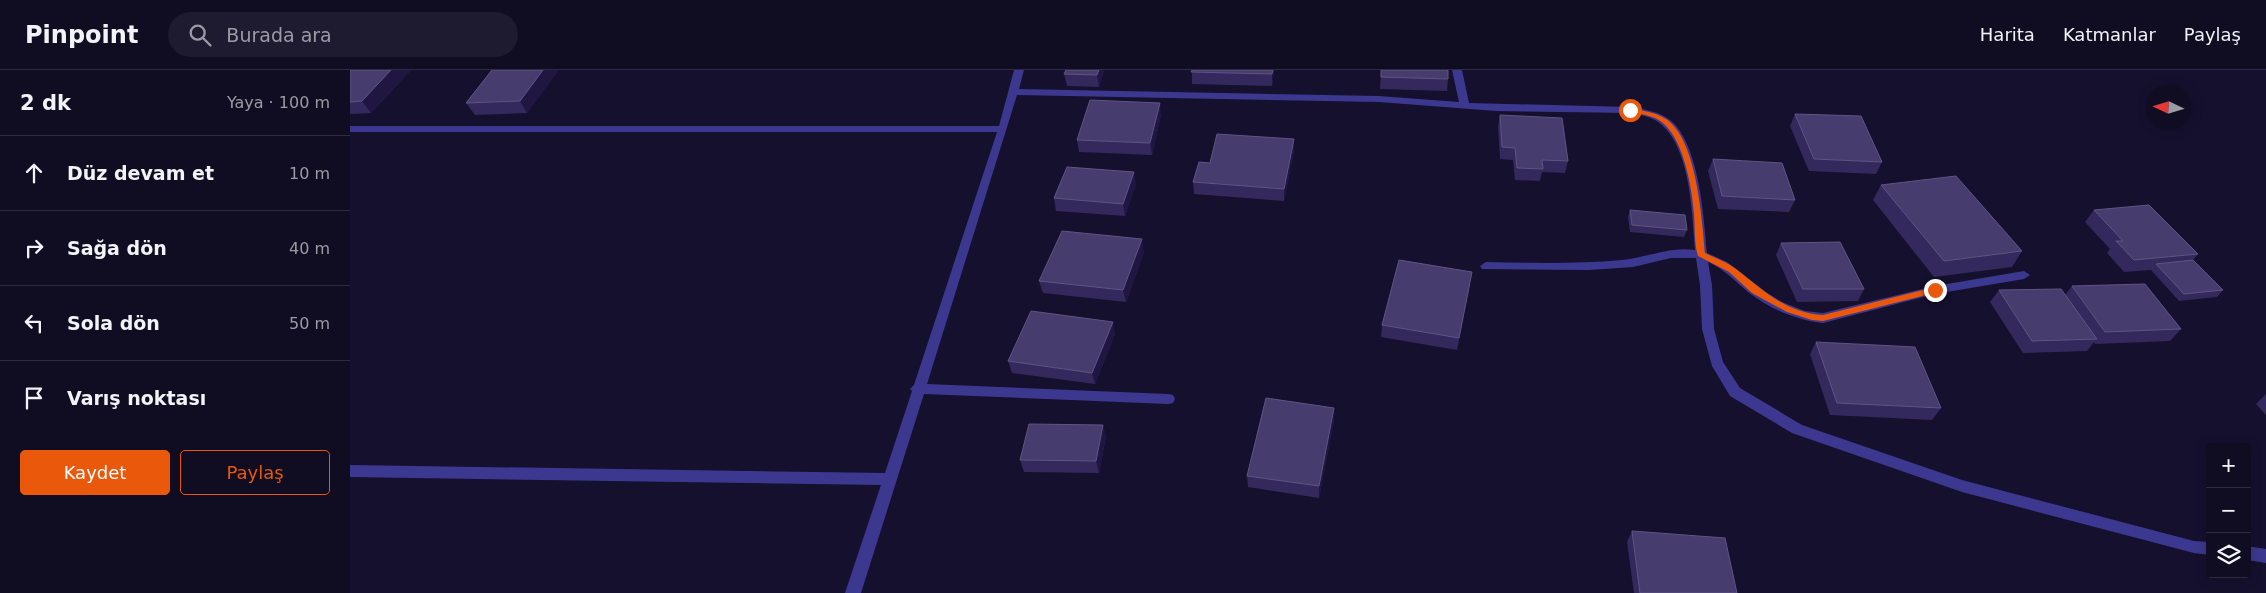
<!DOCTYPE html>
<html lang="tr">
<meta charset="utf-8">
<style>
:root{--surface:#100c22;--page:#1e1a2f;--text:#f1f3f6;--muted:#9c9ba5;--line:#302c40;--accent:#ea580c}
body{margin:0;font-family:"DejaVu Sans",sans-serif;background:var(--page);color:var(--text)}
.controls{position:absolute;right:15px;bottom:15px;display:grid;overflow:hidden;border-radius:5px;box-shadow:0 2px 12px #0003}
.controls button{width:45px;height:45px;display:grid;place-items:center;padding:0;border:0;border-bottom:1px solid var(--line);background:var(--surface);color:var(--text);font:25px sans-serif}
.compass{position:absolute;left:1796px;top:15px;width:45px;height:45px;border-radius:50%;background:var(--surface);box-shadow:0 2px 12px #0003;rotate:274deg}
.stop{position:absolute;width:15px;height:15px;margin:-11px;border:4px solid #ea580c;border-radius:50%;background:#fff}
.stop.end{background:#ea580c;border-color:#fff;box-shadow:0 1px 5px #0008}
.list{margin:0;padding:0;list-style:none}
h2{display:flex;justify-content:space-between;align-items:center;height:65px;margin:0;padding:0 20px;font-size:21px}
h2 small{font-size:16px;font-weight:400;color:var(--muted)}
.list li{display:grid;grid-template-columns:32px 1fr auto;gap:15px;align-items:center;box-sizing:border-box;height:75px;padding:0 20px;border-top:1px solid var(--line)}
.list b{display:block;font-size:19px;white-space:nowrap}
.list em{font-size:16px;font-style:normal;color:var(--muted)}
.actions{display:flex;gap:10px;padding:15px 20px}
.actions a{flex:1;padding:11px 0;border:1px solid var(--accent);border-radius:5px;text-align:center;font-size:18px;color:var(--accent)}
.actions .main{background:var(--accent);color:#fff}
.icon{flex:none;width:28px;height:28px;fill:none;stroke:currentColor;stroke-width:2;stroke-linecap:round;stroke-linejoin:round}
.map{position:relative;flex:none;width:1916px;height:523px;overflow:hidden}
header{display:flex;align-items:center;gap:30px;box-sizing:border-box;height:70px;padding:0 25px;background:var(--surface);border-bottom:1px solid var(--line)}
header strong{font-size:24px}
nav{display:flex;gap:28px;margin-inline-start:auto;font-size:18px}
.search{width:350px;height:45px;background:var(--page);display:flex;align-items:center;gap:12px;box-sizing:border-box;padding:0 18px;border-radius:28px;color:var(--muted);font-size:19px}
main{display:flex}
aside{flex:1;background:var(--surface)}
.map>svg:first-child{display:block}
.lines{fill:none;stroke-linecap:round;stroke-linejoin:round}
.minor{fill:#3c388f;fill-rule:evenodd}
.wall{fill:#33295c}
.shaded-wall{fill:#1f1742}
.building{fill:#463c6e;stroke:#5e5584}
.route{fill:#ea580c}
</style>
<header>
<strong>Pinpoint</strong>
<div class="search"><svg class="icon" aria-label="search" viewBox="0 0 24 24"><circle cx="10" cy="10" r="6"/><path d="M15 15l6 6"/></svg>Burada ara</div>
<nav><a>Harita</a><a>Katmanlar</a><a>Paylaş</a></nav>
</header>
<main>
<aside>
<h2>2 dk<small>Yaya · 100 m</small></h2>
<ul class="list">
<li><svg class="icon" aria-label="ahead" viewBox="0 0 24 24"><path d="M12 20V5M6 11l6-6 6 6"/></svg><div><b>Düz devam et</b></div><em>10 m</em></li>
<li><svg class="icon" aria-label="right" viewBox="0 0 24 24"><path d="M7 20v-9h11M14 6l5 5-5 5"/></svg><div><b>Sağa dön</b></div><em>40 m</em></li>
<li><svg class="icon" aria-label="left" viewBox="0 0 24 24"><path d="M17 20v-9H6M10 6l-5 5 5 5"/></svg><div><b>Sola dön</b></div><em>50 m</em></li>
<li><svg class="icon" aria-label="arrive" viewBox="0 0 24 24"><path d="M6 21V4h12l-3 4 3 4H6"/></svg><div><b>Varış noktası</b></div></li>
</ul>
<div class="actions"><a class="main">Kaydet</a><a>Paylaş</a></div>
</aside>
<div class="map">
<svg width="1916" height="523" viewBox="0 0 1916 523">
<rect width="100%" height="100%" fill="#15102e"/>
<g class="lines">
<!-- minor -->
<g class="minor">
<path d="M664,0H674L669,19L1029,26L1109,32L1102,0H1112L1119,33L1280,37C1293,39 1306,41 1317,48C1349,68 1354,148 1357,183L1377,192L1416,222L1432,232L1455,241L1473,243L1585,216L1674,201L1680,205L1674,209L1585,224L1473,253C1446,250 1420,239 1398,222C1385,211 1374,199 1358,192L1362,215L1364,259L1373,292L1390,318L1452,355L1612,410L1844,471L1860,472V485L1844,483L1612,422L1442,363L1380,326L1362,296L1352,259L1350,215L1346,188H1321L1283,197L1239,200L1132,199L1130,196L1136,192C1181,193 1227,194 1272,190C1296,188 1320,176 1345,180C1342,144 1341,81 1312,55C1304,47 1291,45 1280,43L1146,41L1029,32L667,25L577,314L818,324L823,325L825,329L823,333L818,334L574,324L511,523H495L531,415L0,407V395L535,403L562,321L560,319L564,315L647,62H0V56H649Z"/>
<path d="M1897,476L1916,479V493L1897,490Z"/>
</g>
</g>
<!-- wall -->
<g class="wall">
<path d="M0,0H61L21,43L0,44Z"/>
<path d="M142,0H206L207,2L177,43L125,45L116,33Z"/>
<path d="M716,0H754L749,17L717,16L714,4Z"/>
<path d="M842,0H924L922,16L842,14Z"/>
<path d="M1031,0L1098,9L1097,21L1030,19Z"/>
<path d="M1445,44L1532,92L1526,104L1459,101L1440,56Z"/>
<path d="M811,45L802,85L729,82L727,70Z"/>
<path d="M1150,45L1218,91L1215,103L1192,102L1190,111L1165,110L1163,90L1150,89L1148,57Z"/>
<path d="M944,69V81L934,131L844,124L843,112L860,93Z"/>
<path d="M1363,89L1445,130L1439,142L1368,139L1358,101Z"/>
<path d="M786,114L775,146L706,141L704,128Z"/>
<path d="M1531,115L1672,181L1662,197L1584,207L1523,130Z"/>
<path d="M1280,140L1337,160L1334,167L1280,162L1278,147Z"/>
<path d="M1744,140L1848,184L1843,190L1873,220L1867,227L1829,231L1801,200L1774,202L1757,183L1760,179L1735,152Z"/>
<path d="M1431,173L1514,219L1508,231L1447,232L1426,185Z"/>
<path d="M794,182L776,232L693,223L689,211Z"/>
<path d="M1120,214L1107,280L1031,267L1032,255Z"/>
<path d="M1722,216L1831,259L1820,271L1745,274L1744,272L1737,281L1673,283L1640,232L1649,220L1715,225Z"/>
<path d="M765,264L745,314L662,303L658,291Z"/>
<path d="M1466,272L1591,338L1582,350L1480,345L1460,284Z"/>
<path d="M1916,324V345L1906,334Z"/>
<path d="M984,350L969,428L898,417L897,406Z"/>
<path d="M756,366L749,403L674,402L670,390Z"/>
<path d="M1282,461L1387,523H1284L1277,472Z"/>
</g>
<!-- shaded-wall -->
<g class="shaded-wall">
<path d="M41,0H61L21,43L12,31Z"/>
<path d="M193,0H206L207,2L177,43L170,31Z"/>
<path d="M749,0H754L749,17L747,5Z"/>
<path d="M923,0H924L922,16V4Z"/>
<path d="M810,33L811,45L802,85L800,73Z"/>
<path d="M944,69V81L934,131V119Z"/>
<path d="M784,102L786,114L775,146L773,134Z"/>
<path d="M792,169L794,182L776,232L773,220Z"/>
<path d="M763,252L765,264L745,314L742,303Z"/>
<path d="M984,338V350L969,428V416Z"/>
<path d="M753,355L756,366L749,403L746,391Z"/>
</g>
<!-- building -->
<g class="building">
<path d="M0,0H41L12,31L0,32Z"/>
<path d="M142,0H193L170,31L116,33Z"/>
<path d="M716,0H749L747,5L714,4Z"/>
<path d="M842,0H923L922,4L841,2Z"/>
<path d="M1031,0H1098V9L1031,7Z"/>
<path d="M740,30L810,33L800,73L727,70Z"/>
<path d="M1445,44L1511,46L1532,92L1464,89Z"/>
<path d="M1150,45L1212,48L1218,91L1192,90L1193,99L1167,98L1165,78L1152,77Z"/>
<path d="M867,64L944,69L934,119L843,112L849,92L860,93Z"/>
<path d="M1363,89L1432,93L1445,130L1372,126Z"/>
<path d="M717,97L784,102L773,134L704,128Z"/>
<path d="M1606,106L1672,181L1594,191L1531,115Z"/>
<path d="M1799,135L1848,184L1784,190L1766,171H1773L1744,140Z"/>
<path d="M1280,140L1335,145L1337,160L1282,155Z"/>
<path d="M712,161L792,169L773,220L689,211Z"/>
<path d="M1490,172L1514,219H1453L1431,173Z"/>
<path d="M1049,190L1122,202L1109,268L1032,255Z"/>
<path d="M1843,190L1873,220L1834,224L1806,194Z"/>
<path d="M1795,214L1831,259L1755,262L1722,216Z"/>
<path d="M1711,219L1747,269L1682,271L1649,220Z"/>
<path d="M681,241L763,252L742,303L658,291Z"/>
<path d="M1466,272L1565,277L1591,338L1487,333Z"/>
<path d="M916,328L984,338L969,416L897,406Z"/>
<path d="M679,354L753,355L746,391L670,390Z"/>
<path d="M1282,461L1375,468L1387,523H1290Z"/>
</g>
<!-- route -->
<path class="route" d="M1280,38C1292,41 1306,42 1316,49C1347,69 1352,150 1355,183C1365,188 1377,192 1386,199C1413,220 1436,243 1473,245L1585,217L1588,218V222L1473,251L1462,250L1437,242L1402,223L1379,202L1348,186C1344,174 1345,157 1344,144C1342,118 1334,72 1314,54C1305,45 1289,44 1277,41L1276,40Z"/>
</svg>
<div class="controls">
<button>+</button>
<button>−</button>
<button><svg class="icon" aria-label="layers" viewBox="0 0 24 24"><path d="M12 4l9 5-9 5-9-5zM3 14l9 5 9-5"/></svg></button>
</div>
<svg class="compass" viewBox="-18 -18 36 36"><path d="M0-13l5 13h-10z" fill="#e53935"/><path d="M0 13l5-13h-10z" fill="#9c9ba5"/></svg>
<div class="stop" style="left:1280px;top:40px"></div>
<div class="stop end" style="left:1585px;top:220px"></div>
</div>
</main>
